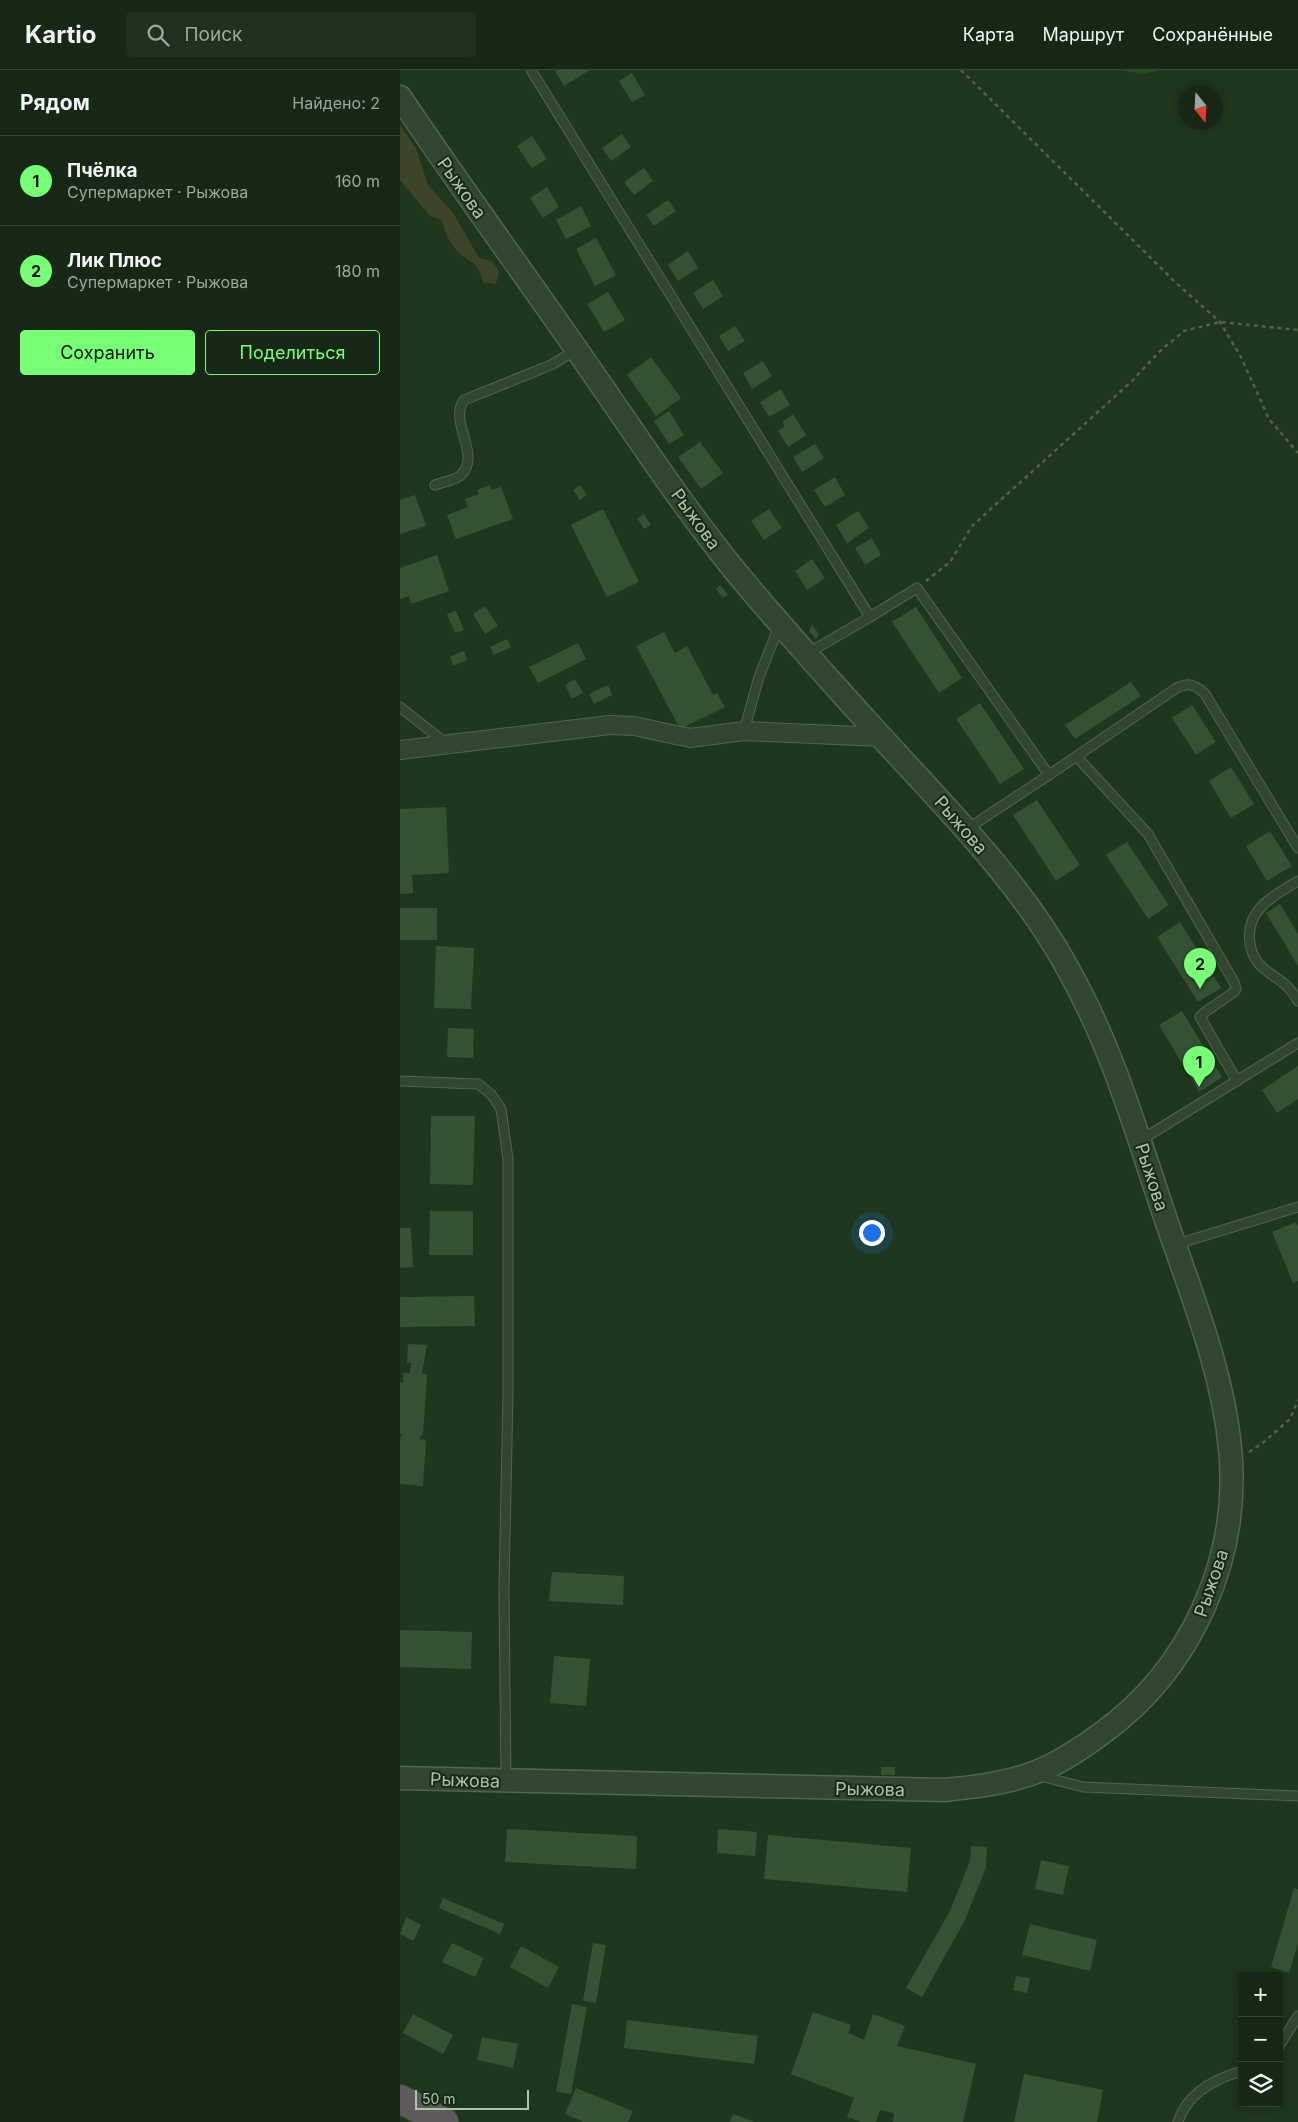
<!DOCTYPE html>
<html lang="ru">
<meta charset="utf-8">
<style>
:root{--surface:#172916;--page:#20311f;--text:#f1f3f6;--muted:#9ea6a1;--line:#364535;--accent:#77ff75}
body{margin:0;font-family:Inter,sans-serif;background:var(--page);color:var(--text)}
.controls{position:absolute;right:15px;bottom:15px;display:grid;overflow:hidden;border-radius:5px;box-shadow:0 2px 12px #0003}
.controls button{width:45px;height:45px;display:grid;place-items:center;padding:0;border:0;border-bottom:1px solid var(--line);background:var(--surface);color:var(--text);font:25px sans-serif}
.compass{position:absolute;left:778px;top:15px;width:45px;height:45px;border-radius:50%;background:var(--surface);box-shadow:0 2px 12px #0003;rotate:162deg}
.scale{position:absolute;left:15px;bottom:12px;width:114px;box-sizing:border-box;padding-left:5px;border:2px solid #aac5aa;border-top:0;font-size:14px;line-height:18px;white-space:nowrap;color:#aac5aa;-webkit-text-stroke:4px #172b17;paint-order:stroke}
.you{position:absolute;left:471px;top:1162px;width:18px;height:18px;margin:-12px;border:4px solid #fff;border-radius:50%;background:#1a73e8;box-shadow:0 0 0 8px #1a73e833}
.badge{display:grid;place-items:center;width:32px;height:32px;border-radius:50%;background:var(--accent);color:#111;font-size:16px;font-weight:700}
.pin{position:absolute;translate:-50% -41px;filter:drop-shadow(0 1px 2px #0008)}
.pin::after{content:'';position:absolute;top:26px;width:18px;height:15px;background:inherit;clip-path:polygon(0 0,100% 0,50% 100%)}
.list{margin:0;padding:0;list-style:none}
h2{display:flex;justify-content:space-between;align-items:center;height:65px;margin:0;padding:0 20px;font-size:21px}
h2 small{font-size:16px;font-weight:400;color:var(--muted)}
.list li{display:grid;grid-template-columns:32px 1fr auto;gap:15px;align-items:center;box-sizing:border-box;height:90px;padding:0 20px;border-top:1px solid var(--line)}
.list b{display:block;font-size:19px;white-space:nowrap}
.list p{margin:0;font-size:16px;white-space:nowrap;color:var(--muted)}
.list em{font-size:16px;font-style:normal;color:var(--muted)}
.actions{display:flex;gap:10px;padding:15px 20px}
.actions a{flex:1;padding:11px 0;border:1px solid var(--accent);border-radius:5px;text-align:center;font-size:18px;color:var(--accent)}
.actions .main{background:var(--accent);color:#111}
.icon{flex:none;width:28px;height:28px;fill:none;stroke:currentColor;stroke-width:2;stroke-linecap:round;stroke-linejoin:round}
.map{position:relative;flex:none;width:898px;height:2052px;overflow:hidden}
header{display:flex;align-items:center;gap:30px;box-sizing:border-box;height:70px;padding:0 25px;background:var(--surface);border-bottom:1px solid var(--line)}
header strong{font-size:24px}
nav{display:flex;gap:28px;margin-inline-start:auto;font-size:18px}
.search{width:350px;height:45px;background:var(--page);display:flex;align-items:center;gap:12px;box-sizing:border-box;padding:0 18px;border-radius:5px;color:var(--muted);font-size:19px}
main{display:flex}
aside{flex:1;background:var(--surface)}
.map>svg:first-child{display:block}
.green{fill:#3d442a}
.water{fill:#244e22}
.building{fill:#355334}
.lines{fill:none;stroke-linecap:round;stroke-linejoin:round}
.service-casing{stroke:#4e664e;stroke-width:11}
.minor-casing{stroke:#4e664e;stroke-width:20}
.tertiary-casing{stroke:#4e664e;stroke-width:25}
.trunk-casing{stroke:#3c523b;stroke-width:30}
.path{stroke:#536147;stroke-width:2.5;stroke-dasharray:4 4;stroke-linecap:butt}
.service{stroke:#324731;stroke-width:9}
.minor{stroke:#324731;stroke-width:18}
.tertiary{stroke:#324731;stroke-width:22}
.trunk{stroke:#5e5a5e;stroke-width:28}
.labels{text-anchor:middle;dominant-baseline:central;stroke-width:4;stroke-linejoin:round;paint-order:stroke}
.street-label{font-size:18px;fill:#aac5aa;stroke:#172b17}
</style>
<header>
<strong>Kartio</strong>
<div class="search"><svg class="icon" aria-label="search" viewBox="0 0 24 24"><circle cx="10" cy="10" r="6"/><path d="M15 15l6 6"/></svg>Поиск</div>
<nav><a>Карта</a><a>Маршрут</a><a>Сохранённые</a></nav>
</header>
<main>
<aside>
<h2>Рядом<small>Найдено: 2</small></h2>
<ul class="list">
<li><span class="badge">1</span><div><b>Пчёлка</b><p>Супермаркет · Рыжова</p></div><em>160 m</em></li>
<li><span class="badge">2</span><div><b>Лик Плюс</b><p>Супермаркет · Рыжова</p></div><em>180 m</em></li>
</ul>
<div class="actions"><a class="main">Сохранить</a><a>Поделиться</a></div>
</aside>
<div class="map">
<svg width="898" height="2052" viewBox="0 0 898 2052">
<rect width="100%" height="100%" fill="#1f371d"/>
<!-- green -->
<path class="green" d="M0,55L16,78L28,115L54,144L79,188L92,191L99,201L96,214L83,212C77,187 65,193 53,176C47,169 45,158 41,150L29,145L0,110Z"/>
<!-- water -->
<path class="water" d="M716,0H759L744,4Z"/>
<!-- building -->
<g class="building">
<path d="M157,0H190L164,16L155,1Z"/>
<path d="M232,3L245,25L232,32L219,11Z"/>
<path d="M222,64L231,77L211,91L202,78Z"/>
<path d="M132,66L147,89L132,98L117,76Z"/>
<path d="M244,98L253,111L234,125L224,112Z"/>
<path d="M147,117L159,137L143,148L130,128Z"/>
<path d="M268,130L276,141L254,156L246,145Z"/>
<path d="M181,136L191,156L166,169L156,150Z"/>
<path d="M196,168L216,205L195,216L176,179Z"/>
<path d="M288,181L298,198L278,211L268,195Z"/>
<path d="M313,210L323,226L303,239L293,223Z"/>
<path d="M208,222L225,250L204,262L187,234Z"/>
<path d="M335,256L345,271L328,281L319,266Z"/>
<path d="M251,287L281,328L256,346L227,305Z"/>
<path d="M363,291L372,306L352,319L343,303Z"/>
<path d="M381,319L390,335L369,347L360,332Z"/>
<path d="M269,341L284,365L269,374L254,351Z"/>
<path d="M393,344L406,365L388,377L378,361L385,356L382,352Z"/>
<path d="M300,372L323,403L301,419L278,387Z"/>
<path d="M415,374L424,388L402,402L393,387Z"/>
<path d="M435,407L445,425L425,437L414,420Z"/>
<path d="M90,415L91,420L101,417L113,449L56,469L47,445L68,437L65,429L79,424L77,420Z"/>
<path d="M180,415L187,425L180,430L173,420Z"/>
<path d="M15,425L26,456L0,464V430Z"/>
<path d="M203,439L239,512L207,527L171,455Z"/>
<path d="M369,439L382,458L364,470L351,451Z"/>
<path d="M458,441L469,458L447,473L436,455Z"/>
<path d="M244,444L251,455L244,459L237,448Z"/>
<path d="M472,468L481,485L465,495L455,478Z"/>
<path d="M37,485L49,521L11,534L9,526L0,529V498Z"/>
<path d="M412,489L425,508L407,520L395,501Z"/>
<path d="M320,515L328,525L323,528L316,519Z"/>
<path d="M85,536L98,556L85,564L73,544Z"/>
<path d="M516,537L562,608L539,623L492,552Z"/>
<path d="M56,541L64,560L55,563L47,544Z"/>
<path d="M412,555L419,564L416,569L409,561Z"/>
<path d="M264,562L275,583L287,576L313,625L317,623L325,637L280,659L236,576Z"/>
<path d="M107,569L111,577L94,585L90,577Z"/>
<path d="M178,573L186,589L138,613L129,597Z"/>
<path d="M64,581L67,590L53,596L50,587Z"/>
<path d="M175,609L183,623L172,629L165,615Z"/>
<path d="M731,612L741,626L675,669L665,655Z"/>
<path d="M208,615L212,625L194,634L189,624Z"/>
<path d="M580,633L624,699L600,714L556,649Z"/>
<path d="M792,635L816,672L796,685L772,648Z"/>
<path d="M831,697L854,734L831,748L809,711Z"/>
<path d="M637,730L680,795L656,811L613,745Z"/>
<path d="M46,737L49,803L12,805L13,823L0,824V739Z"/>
<path d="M870,761L892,796L867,811L846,776Z"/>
<path d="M727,772L769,835L748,849L706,785Z"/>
<path d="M880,834L898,864V896L866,843Z"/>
<rect x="0" y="838" width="37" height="32"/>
<path d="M780,852L821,918L798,932L757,867Z"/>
<path d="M36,876L74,878L71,939L34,938Z"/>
<path d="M782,941L822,1007L799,1022L759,955Z"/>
<path d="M48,958L74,959L73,988L47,987Z"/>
<path d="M898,996V1029L877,1043L862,1020Z"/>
<path d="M31,1046H75L73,1115L30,1114Z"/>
<path d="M30,1141H73V1185H29Z"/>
<path d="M896,1152L898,1157V1211L893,1213L872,1162Z"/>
<path d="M0,1158H11L13,1197L0,1198Z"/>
<path d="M74,1226L75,1256L0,1257V1227Z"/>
<path d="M8,1274L27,1275L22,1304H27L23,1365H21L20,1369L26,1370L23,1416L0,1414V1368L2,1364H0V1312H3V1303H10L11,1293H7Z"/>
<path d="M152,1502L224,1506L223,1535L149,1531Z"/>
<path d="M0,1560L72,1562L71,1599L0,1597Z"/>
<path d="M154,1586L190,1589L186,1636L150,1633Z"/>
<rect x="481" y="1697" width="14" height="8"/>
<path d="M107,1759L237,1766L236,1799L105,1792Z"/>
<path d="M318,1759L357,1762L355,1786L317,1783Z"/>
<path d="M368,1765L511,1778L507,1822L364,1809Z"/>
<path d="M571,1776L587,1777L586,1798L564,1852L522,1927L506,1918L549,1843L570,1791Z"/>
<path d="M641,1790L669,1796L663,1825L635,1819Z"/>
<path d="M894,1818L898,1819V1874L889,1903L871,1897Z"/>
<path d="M43,1828L104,1854L100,1864L39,1838Z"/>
<path d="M6,1847L21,1855L13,1871L0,1864Z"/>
<path d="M630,1854L697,1870L690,1901L622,1885Z"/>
<path d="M52,1873L84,1888L75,1907L42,1892Z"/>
<path d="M193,1873L206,1875L196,1933L183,1931Z"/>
<path d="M121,1876L159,1897L148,1918L110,1897Z"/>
<path d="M616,1906L630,1908L627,1923L613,1920Z"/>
<path d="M172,1934L187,1937L171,2024L156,2022Z"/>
<path d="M413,1942L451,1955L448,1963L464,1970L473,1944L505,1956L497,1976L576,1994L563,2052H493L494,2043L480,2040L476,2052H462L447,2047L454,2028L391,2004Z"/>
<path d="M13,1944L53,1965L43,1984L3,1963Z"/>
<path d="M227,1950L358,1966L354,1994L224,1978Z"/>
<path d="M82,1967L118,1974L113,1998L77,1990Z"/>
<path d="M624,2004L703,2020L697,2052H614Z"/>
<path d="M176,2018L233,2041L228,2052H184L165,2044Z"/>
<path d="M333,2044L355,2052H330Z"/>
</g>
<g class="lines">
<defs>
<g id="service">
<path d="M131,0L470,547L517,518L649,705L567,759"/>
<path d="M35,415C43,412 56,410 61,405C82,384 48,352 64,330L151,295L176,280"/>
<path d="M408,583L470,547"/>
<path d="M0,637L47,674"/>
<path d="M344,661L359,607L379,556"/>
<path d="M677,687L748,764L834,912L836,919L834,922L805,942L800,947L837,1011"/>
<path d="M649,705L775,619C787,612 795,614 805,624L898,778"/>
<path d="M898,811C873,826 845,840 850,873C851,881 854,888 859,894C874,910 885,908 898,931"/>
<path d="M0,1011L78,1014L91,1024L101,1039L108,1089V1322L104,1518L106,1711"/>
<path d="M741,1070L898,973"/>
<path d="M774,1175L898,1137"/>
<path d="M640,1706L683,1717L898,1726"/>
<path d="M879,1976L898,1946"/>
<path d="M778,2052C787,2023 814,2009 842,2001"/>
</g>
<path id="minor" d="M0,680L210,655L234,656L290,668L344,661L481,667"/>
<path id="tertiary" d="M0,27C61,118 126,206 188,296C236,365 283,437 336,502C383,559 433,614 483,669C548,740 622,814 668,899C710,973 734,1054 761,1135C787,1214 822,1295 830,1378C841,1489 791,1599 701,1664C679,1680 654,1697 628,1705C601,1714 573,1717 545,1720L0,1708"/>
<path id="trunk" d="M0,2029L44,2052"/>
</defs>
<!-- service casing -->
<use href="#service" class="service-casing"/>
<!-- minor casing -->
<use href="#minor" class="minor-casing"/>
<!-- tertiary casing -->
<use href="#tertiary" class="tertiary-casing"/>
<!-- trunk casing -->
<use href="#trunk" class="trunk-casing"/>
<!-- path -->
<g class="path">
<path d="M561,0L775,212L820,252L841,287L869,349L898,383"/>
<path d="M526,511L550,492L572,456L732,311L759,282L784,261L820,252L898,260"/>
<path d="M849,1382L864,1372L890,1349L898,1330"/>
</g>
<!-- service -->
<use href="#service" class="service"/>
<!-- minor -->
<use href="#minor" class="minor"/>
<!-- tertiary -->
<use href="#tertiary" class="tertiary"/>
<!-- trunk -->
<use href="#trunk" class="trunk"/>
</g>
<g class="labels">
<!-- street labels -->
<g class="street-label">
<text transform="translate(62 118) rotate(55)">Рыжова</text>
<text transform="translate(296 449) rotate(54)">Рыжова</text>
<text transform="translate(561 755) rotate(49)">Рыжова</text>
<text transform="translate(752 1107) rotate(72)">Рыжова</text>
<text transform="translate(811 1513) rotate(-71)">Рыжова</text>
<text transform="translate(65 1710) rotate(2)">Рыжова</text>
<text transform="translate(470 1719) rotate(1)">Рыжова</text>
</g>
</g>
</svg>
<div class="controls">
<button>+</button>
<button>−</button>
<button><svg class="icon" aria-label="layers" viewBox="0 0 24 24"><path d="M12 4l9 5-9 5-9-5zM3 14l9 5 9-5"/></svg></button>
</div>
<svg class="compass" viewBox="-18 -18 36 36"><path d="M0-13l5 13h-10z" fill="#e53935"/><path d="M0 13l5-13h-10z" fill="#9ea6a1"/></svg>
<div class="scale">50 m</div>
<div class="you"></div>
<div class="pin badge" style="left:799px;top:1017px">1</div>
<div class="pin badge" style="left:800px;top:919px">2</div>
</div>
</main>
